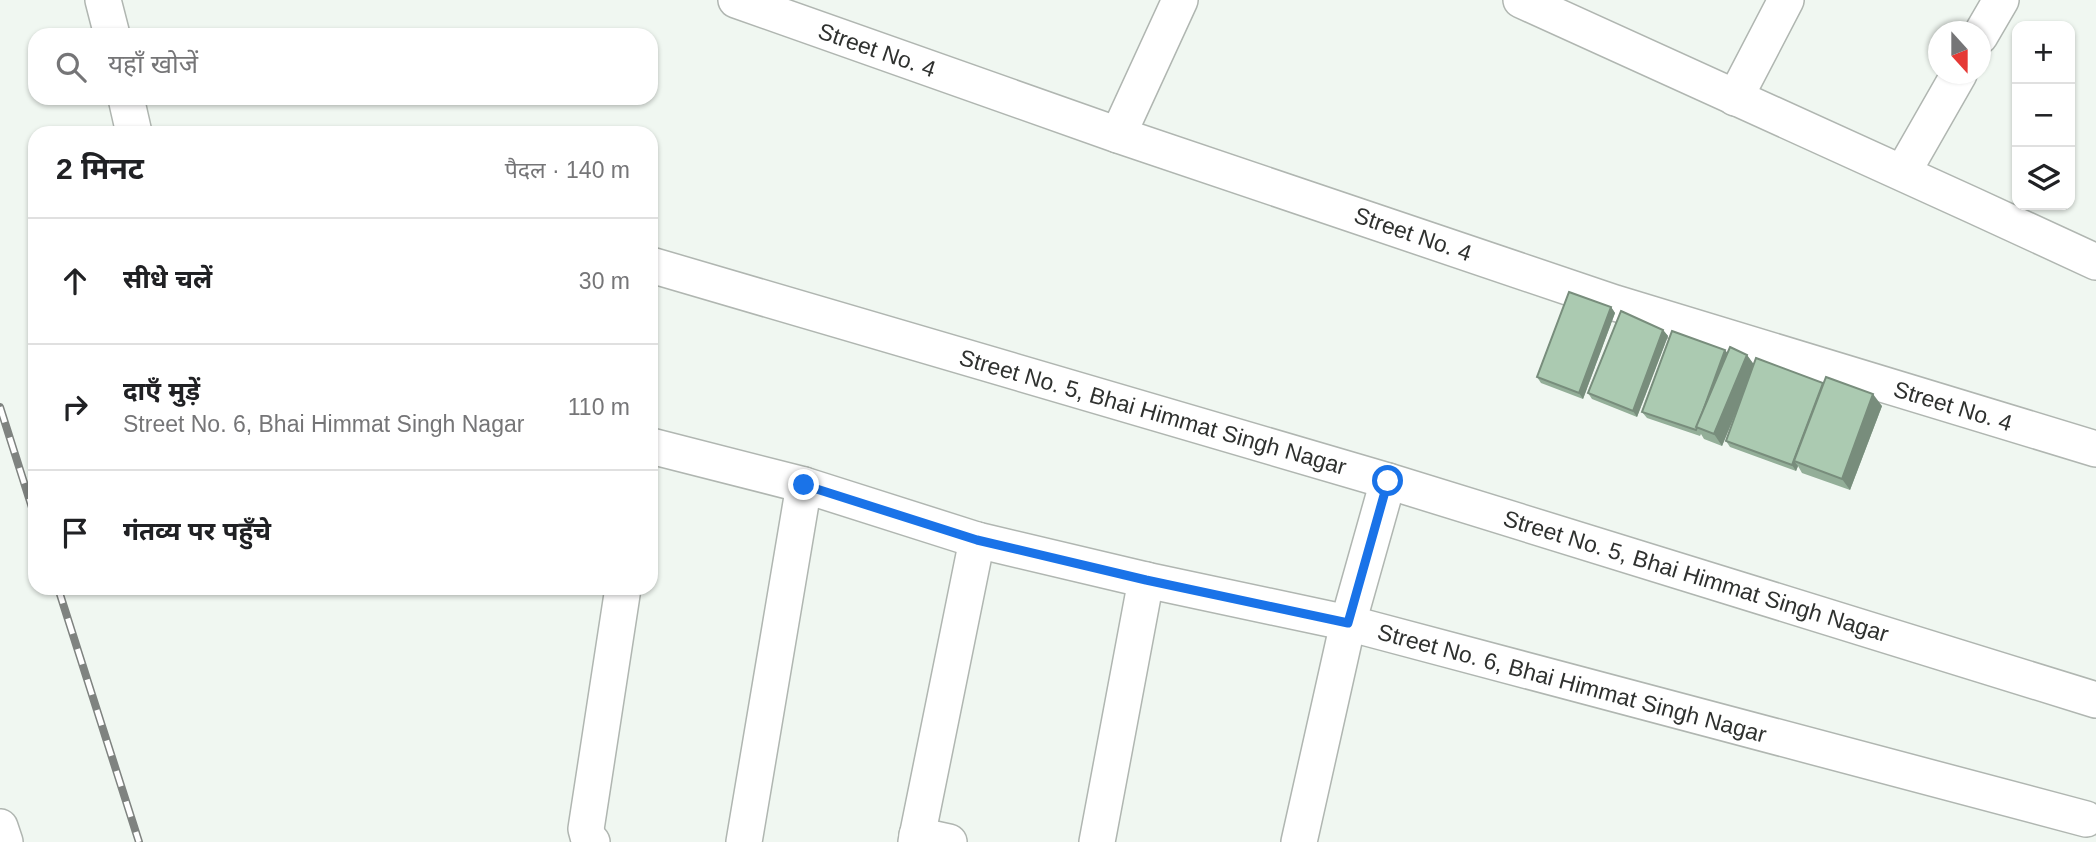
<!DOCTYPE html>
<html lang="hi">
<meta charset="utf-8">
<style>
:root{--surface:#fff;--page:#f2f2f2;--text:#202124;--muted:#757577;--line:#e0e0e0}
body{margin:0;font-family:Helvetica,"Noto Sans Devanagari",sans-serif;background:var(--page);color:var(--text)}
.controls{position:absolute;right:21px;top:21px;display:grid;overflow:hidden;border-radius:14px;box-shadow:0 2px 5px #0004}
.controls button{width:63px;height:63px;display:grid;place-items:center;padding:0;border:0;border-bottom:2px solid var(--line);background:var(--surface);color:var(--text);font:35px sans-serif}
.compass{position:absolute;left:1928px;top:21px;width:63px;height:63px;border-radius:50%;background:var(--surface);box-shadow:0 2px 5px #0004;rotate:159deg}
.stop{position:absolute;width:21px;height:21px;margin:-16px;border:5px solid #1a73e8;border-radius:50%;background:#fff}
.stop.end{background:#1a73e8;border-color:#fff;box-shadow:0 2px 7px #0008}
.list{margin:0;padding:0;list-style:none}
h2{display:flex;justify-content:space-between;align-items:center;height:91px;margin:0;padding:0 28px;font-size:30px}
h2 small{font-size:23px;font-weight:400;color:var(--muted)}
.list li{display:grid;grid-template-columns:46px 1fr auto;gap:21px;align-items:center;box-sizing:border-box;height:126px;padding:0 28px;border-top:2px solid var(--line)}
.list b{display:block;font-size:26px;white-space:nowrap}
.list p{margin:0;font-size:23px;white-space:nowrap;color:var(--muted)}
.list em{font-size:23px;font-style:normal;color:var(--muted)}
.icon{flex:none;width:38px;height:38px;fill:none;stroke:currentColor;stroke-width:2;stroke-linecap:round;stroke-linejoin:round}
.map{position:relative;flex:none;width:2096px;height:842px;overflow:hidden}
.search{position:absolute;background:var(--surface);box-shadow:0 2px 5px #0004;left:28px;top:28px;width:630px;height:77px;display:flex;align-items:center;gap:18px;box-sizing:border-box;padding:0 24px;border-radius:21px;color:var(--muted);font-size:26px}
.panel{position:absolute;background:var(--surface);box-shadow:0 2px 5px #0004;left:28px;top:126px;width:630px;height:469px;border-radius:21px}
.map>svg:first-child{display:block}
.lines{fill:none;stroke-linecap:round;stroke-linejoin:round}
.minor-casing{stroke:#b0b6b1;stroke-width:38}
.minor{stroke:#fff;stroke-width:35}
.rail-casing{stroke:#7f8380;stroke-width:8}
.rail{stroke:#fff;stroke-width:5;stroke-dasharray:16;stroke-linecap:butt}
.wall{fill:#93ae98}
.shaded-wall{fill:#788d7c}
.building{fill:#abcab1;stroke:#788d7c;stroke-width:2}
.route{stroke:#1a73e8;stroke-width:9}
.labels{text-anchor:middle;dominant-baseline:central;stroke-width:5;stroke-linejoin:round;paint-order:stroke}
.street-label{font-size:23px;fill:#2f312f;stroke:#fff}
</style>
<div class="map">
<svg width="2096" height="842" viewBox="0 0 2096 842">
<rect width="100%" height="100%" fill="#f0f7f1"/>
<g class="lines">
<defs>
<g id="minor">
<path d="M103,0L112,35"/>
<path d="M736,0L1118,135L1615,303L2096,449"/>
<path d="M1521,0C1712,88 1905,173 2096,262"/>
<path d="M1980,36L2001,0"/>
<path d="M126,98L134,133"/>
<path d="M1735,98L1786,0"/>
<path d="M1118,135L1180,0"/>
<path d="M1903,172L1959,74"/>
<path d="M651,265L1388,481L2096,700"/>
<path d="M651,446L804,485L977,540L1146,580L1348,623L2086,819"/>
<path d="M0,827L5,842"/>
<path d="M917,835L949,842"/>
<path d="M592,842L589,840L586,829L623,588"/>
<path d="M744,842L804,485"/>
<path d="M916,842L977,540"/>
<path d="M1097,842L1146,580"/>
<path d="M1299,842L1348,623L1388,481"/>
</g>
</defs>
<!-- minor casing -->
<use href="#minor" class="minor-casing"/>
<!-- minor -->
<use href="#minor" class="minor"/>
<defs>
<g id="rail">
<path d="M0,407L35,517"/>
<path d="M58,588L139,842"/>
</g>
</defs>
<!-- rail casing -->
<use href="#rail" class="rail-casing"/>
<!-- rail -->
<use href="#rail" class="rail"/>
</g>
<!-- wall -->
<g class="wall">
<path d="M1611,307L1615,313L1583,399L1541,383L1537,377Z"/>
<path d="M1663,330L1668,336L1637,417L1592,399L1588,393Z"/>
<path d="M1728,353L1747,355L1754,365L1882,406L1850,490L1802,473L1798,466L1796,471L1730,447L1726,441L1739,405L1722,446L1704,439L1701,434L1700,436L1647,418L1642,412Z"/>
</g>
<!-- shaded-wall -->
<g class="shaded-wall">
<path d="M1611,307L1615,313L1583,399L1579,393Z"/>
<path d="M1663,330L1668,336L1637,417L1633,411Z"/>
<path d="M1725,350L1730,356L1697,428Z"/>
<path d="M1747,355L1755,366L1722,446L1714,434Z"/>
<path d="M1823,383L1794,461L1798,466L1796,471L1792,465Z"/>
<path d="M1873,394L1882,406L1850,490L1842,479Z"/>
</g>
<!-- building -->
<g class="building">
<path d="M1569,292L1611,307L1579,393L1537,377Z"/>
<path d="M1621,311L1663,330L1633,411L1588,393Z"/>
<path d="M1672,331L1725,350L1696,430L1642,412Z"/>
<path d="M1730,347L1747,355L1714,434L1696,427Z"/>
<path d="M1756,358L1823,383L1792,465L1726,441Z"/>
<path d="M1826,377L1873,394L1842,479L1794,461Z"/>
</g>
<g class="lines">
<!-- route -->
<path class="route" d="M804,485L977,540L1146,580L1348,623L1388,481"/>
</g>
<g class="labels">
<!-- street labels -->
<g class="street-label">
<text transform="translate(877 50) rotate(19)">Street No. 4</text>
<text transform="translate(1413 234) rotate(19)">Street No. 4</text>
<text transform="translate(1953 406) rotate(17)">Street No. 4</text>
<text transform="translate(1153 412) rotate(16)">Street No. 5, Bhai Himmat Singh Nagar</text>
<text transform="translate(1696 576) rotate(17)">Street No. 5, Bhai Himmat Singh Nagar</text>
<text transform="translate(1572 683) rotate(15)">Street No. 6, Bhai Himmat Singh Nagar</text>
</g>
</g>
</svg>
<div class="controls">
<button>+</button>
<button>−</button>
<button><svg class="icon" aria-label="layers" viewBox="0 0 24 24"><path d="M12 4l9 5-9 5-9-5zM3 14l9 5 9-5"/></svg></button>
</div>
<svg class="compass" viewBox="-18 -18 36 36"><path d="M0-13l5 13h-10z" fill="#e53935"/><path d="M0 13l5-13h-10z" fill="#757577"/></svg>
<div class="stop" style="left:1388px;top:481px"></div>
<div class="stop end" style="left:804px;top:485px"></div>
<div class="search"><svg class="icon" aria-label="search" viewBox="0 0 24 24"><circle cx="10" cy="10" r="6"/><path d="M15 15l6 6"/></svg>यहाँ खोजें</div>
<section class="panel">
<h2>2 मिनट<small>पैदल · 140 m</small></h2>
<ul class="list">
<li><svg class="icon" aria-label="ahead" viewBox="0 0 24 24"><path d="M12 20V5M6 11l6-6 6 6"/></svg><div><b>सीधे चलें</b></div><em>30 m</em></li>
<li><svg class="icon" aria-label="right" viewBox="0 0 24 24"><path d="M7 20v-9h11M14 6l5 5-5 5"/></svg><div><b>दाएँ मुड़ें</b><p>Street No. 6, Bhai Himmat Singh Nagar</p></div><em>110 m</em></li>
<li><svg class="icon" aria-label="arrive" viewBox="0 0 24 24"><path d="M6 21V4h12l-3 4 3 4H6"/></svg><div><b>गंतव्य पर पहुँचे</b></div></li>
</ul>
</section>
</div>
